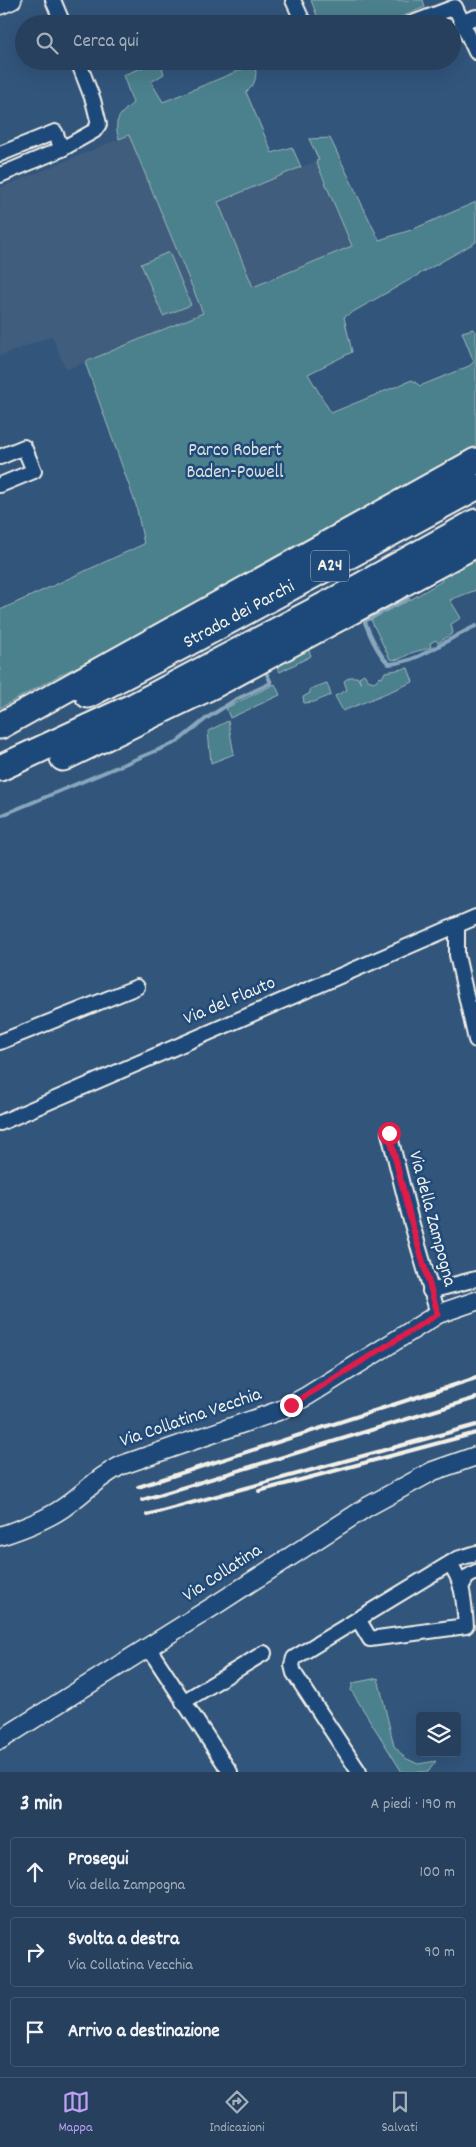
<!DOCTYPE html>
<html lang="it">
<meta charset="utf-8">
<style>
:root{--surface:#26405d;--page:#2e4763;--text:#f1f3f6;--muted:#a4afbc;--line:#425972;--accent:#bca0f2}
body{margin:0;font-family:Dekko,sans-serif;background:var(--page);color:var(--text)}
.controls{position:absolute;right:15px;bottom:15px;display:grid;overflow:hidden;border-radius:5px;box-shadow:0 5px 20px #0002}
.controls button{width:45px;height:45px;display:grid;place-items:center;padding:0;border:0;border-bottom:1px solid var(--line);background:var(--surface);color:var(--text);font:25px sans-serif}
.stop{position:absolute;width:15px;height:15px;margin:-11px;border:4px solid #e11d48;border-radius:50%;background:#fff}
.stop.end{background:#e11d48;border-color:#fff;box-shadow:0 1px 5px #0008}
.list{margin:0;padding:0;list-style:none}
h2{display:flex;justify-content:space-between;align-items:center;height:65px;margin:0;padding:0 20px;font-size:21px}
h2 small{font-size:16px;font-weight:400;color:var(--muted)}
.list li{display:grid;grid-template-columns:32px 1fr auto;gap:15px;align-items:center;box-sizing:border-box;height:70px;margin:0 10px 10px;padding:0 10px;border:1px solid var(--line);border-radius:5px}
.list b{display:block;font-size:19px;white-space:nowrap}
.list p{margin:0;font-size:16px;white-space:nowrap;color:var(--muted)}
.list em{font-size:16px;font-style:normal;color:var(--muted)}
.icon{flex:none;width:28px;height:28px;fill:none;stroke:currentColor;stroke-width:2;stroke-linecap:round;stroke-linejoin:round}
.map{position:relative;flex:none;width:476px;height:1772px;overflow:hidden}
.search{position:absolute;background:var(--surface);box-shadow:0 5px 20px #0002;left:15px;right:15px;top:15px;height:55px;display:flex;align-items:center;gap:12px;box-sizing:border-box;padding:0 18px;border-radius:28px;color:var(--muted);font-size:19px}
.sheet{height:305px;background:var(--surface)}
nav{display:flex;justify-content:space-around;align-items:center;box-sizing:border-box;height:70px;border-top:1px solid var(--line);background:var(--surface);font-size:14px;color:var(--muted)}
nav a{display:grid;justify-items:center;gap:2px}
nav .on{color:var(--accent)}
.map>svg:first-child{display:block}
.built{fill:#405d7d}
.green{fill:#4b808d;stroke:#a0b8ba}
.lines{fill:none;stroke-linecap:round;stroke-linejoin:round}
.stream{stroke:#89a7bc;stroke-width:4}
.minor-casing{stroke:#f4f1e8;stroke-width:18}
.tertiary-casing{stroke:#f4f1e8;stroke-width:21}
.motorway-casing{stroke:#f4f1e8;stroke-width:29}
.minor{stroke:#1f4a7a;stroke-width:14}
.tertiary{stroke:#1f4a7a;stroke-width:18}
.motorway{stroke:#1f4a7a;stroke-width:25}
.rail{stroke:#f4f1e8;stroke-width:4}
.route{stroke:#e11d48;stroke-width:6}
.labels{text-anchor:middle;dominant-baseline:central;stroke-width:5;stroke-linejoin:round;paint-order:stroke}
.shield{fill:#1f4a7a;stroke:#b4bfc7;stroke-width:1}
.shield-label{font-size:18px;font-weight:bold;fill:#f4f1e8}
.park-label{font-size:19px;fill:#dbe0da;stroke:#1f4a7a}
.street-label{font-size:19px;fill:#f4f1e8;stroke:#1f4a7a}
</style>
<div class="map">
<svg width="476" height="1772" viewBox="0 0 476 1772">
<rect width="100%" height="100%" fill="#32557c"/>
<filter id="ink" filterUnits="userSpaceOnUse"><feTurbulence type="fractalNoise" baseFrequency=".02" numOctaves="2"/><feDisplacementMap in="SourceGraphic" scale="10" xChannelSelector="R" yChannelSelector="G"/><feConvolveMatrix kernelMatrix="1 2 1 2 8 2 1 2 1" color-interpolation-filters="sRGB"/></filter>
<g filter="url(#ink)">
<!-- built -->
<g class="built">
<path d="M129,135L203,313L66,370L52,336L0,356V188Z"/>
<path d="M316,161L352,246L253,287L217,202Z"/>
</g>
<!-- green -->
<g class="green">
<path d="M311,0H423L425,7L384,24H320Z"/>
<path d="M160,61L164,74L151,82L163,102L255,64C257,76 256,85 246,92L272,153L292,147L301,167L218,202L253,287L352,246L316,161L319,160L309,139L330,138L379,240L411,230L476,202V242L344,317L352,352L308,374L331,413L412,380L420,386L469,366L474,362L462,332L473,329L476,331V457L188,612L60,675L0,708V610L144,544L136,505L85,362L203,313L129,135L119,139C113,120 119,115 133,103L123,75Z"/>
<path d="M169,252L191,305L163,316L141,264Z"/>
<path d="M473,559L476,564V590L450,600L461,618L451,624L453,633L438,643L436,640L430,643L431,647C425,650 420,650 414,652C405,655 400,662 390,659L371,620L386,611L410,600L442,581L441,578Z"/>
<path d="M308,648L311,656L280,672L276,666Z"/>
<path d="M408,668L413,682L343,711L335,696L347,690L344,681L350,677H357L361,684L359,677L364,674L368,680L374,682L380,677L382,678L385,672Z"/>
<path d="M327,683L331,695L314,702L304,703L303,697L310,693V689Z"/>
<path d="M275,684L280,695L230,718L226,708Z"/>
<path d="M228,721L234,754L211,763L208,731Z"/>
<path d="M378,1678L394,1746L405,1758L418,1764L436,1761L428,1772H402L351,1690L353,1683Z"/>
</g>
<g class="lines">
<!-- stream -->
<g class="stream">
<path d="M363,617C369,633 377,653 389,664C421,662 447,638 476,626"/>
<path d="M365,621L408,598"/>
<path d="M0,816L177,742L207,718L235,700L271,683L266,672"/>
</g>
<defs>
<g id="minor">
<path d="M53,0L63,24"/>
<path d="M293,0L304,24"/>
<path d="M462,22L476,17"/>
<path d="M410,24L455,7L476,52"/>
<path d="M62,149L94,131L99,124L93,100L78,61"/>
<path d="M0,154L55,132L62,149L0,175"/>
<path d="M0,457L24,447L34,471L0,485"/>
<path d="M457,925V955L476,1040"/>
<path d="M0,1042L137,987"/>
<path d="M0,1123L476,917"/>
<path d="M389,1133L411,1221L438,1314"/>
<path d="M430,1291L476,1279"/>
<path d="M461,1587L467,1577L476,1572"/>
<path d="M358,1619L370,1639L466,1626C464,1604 464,1582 450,1564"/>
<path d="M148,1647L230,1772"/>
<path d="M183,1702L264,1653"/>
<path d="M359,1772L294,1673L292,1665L294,1658L457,1559L476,1553"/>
</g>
<g id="tertiary">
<path d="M0,5L12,0"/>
<path d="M0,1536C22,1529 44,1521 63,1508C84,1493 99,1476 122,1465L281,1410L307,1396L438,1314L476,1301"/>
<path d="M0,1740L217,1604L367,1507L433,1471L476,1456"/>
</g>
<g id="motorway">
<path id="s1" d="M88,695L184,645L476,487"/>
<path d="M0,726L476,461"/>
<path d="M63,758L214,685L476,544"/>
<path d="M0,768L134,706L348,593L476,522"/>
</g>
</defs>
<!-- minor casing -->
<use href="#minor" class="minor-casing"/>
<!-- tertiary casing -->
<use href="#tertiary" class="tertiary-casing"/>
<!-- motorway casing -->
<use href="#motorway" class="motorway-casing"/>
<!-- minor -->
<use href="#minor" class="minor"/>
<!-- tertiary -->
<use href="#tertiary" class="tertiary"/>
<!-- motorway -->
<use href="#motorway" class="motorway"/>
<!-- rail -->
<g class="rail">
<path d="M138,1487L476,1378"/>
<path d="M259,1491L476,1433"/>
<path d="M142,1500L476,1398"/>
<path d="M147,1515L476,1425"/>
</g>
</g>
</g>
<g class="lines" filter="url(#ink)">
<!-- route -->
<path class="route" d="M291,1405L438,1314L411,1221L389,1133"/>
</g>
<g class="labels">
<!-- shield labels -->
<rect class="shield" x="311" y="550.5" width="38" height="31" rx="4"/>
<g class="shield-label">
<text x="330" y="566">A24</text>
</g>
<!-- park labels -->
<g class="park-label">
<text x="235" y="451">Parco Robert<tspan x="235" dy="22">Baden-Powell</tspan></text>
</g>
<!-- street labels -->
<g class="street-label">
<text stroke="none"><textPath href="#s1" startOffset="171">Strada dei Parchi</textPath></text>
<text transform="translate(230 1002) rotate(-23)">Via del Flauto</text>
<text transform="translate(431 1219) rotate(75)">Via della Zampogna</text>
<text transform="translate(191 1419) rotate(-19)">Via Collatina Vecchia</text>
<text transform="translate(223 1574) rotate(-33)">Via Collatina</text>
</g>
</g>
</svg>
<div class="controls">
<button><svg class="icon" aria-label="layers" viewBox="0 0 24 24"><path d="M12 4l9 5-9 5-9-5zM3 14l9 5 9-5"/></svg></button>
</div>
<div class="stop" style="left:389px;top:1133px"></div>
<div class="stop end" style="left:291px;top:1405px"></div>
<div class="search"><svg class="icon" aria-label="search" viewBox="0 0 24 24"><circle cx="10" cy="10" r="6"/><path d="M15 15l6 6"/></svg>Cerca qui</div>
</div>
<section class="sheet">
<h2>3 min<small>A piedi · 190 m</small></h2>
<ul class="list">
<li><svg class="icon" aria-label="ahead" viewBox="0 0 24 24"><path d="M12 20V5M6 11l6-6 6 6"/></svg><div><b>Prosegui</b><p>Via della Zampogna</p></div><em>100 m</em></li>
<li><svg class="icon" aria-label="right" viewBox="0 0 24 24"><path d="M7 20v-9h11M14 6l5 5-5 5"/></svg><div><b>Svolta a destra</b><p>Via Collatina Vecchia</p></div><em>90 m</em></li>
<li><svg class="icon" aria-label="arrive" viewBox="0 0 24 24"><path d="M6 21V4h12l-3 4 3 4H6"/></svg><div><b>Arrivo a destinazione</b></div></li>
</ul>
</section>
<nav>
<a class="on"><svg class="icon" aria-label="map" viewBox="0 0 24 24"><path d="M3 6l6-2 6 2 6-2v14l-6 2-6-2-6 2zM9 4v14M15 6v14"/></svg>Mappa</a>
<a><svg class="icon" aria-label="directions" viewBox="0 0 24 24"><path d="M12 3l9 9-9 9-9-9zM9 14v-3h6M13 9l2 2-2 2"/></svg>Indicazioni</a>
<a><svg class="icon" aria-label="saved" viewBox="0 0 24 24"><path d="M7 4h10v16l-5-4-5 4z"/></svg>Salvati</a>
</nav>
